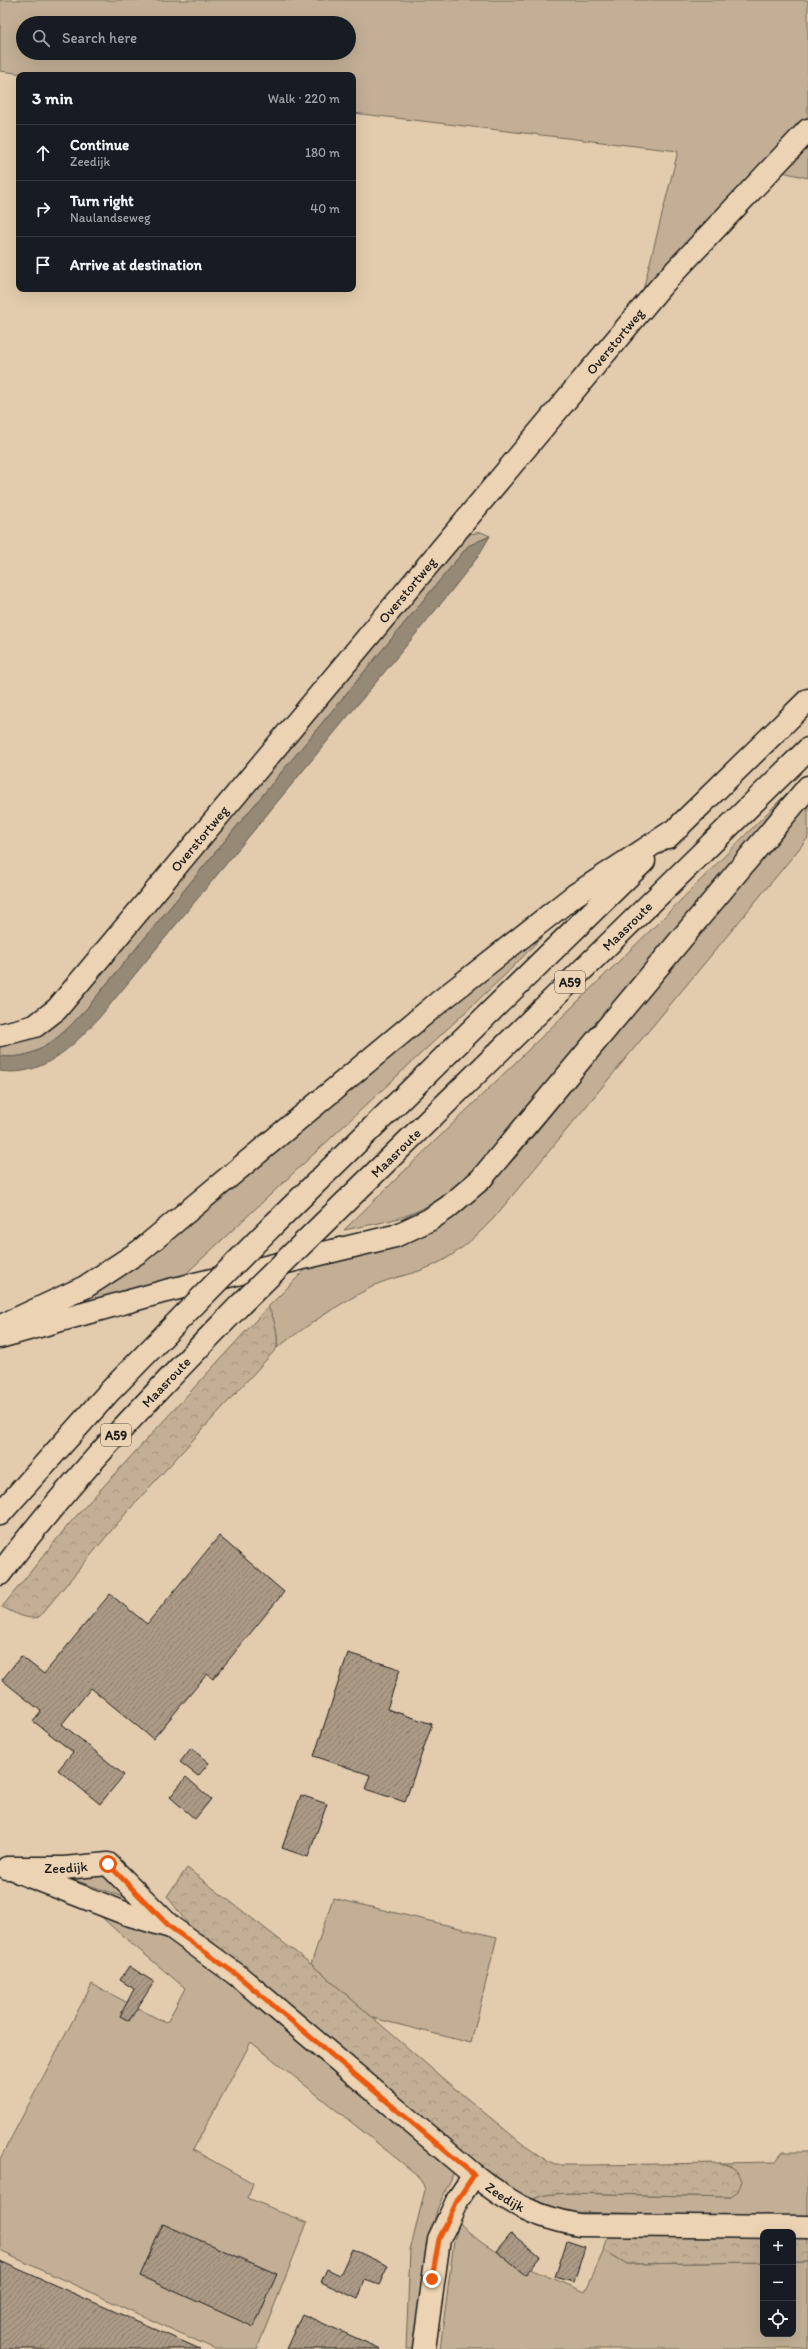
<!DOCTYPE html>
<meta charset="utf-8">
<style>
:root{--surface:#171b24;--page:#20242c;--text:#f1f3f6;--muted:#9ea1a6;--line:#363941}
body{margin:0;font-family:Itim,sans-serif;background:var(--page);color:var(--text)}
.controls{position:absolute;right:12px;bottom:12px;display:grid;overflow:hidden;border-radius:8px;box-shadow:0 4px 16px #0002}
.controls button{width:36px;height:36px;display:grid;place-items:center;padding:0;border:0;border-bottom:1px solid var(--line);background:var(--surface);color:var(--text);font:20px sans-serif}
.stop{position:absolute;width:12px;height:12px;margin:-9px;border:3px solid #ea580c;border-radius:50%;background:#fff}
.stop.end{background:#ea580c;border-color:#fff;box-shadow:0 1px 4px #0008}
.list{margin:0;padding:0;list-style:none}
h2{display:flex;justify-content:space-between;align-items:center;height:52px;margin:0;padding:0 16px;font-size:17px}
h2 small{font-size:13px;font-weight:400;color:var(--muted)}
.list li{display:grid;grid-template-columns:26px 1fr auto;gap:12px;align-items:center;box-sizing:border-box;height:56px;padding:0 16px;border-top:1px solid var(--line)}
.list b{display:block;font-size:15px;white-space:nowrap}
.list p{margin:0;font-size:13px;white-space:nowrap;color:var(--muted)}
.list em{font-size:13px;font-style:normal;color:var(--muted)}
.icon{flex:none;width:22px;height:22px;fill:none;stroke:currentColor;stroke-width:2;stroke-linecap:round;stroke-linejoin:round}
.map{position:relative;flex:none;width:808px;height:2349px;overflow:hidden}
.search{position:absolute;background:var(--surface);box-shadow:0 4px 16px #0002;left:16px;top:16px;width:340px;height:44px;display:flex;align-items:center;gap:10px;box-sizing:border-box;padding:0 14px;border-radius:22px;color:var(--muted);font-size:15px}
.panel{position:absolute;background:var(--surface);box-shadow:0 4px 16px #0002;left:16px;top:72px;width:340px;height:220px;border-radius:8px}
.map>svg:first-child{display:block}
.grass{fill:#c2af95;stroke:#6f6658;fill-rule:evenodd}
.forest{fill:url(#forest-crowns);stroke:#6f6658}
.water{fill:#968976;stroke:#655d52}
.building{fill:url(#building-hatch);stroke:#1c1c1c}
.lines{fill:none;stroke-linecap:round;stroke-linejoin:round}
.minor-casing{stroke:#1c1c1c;stroke-width:25}
.highway-casing{stroke:#1c1c1c;stroke-width:25}
.minor{stroke:#ebd3b3;stroke-width:22}
.highway{stroke:#ebd3b3;stroke-width:22}
.highway-bridge-casing{stroke:#1c1c1c;stroke-width:25;stroke-linecap:butt}
.highway-bridge{stroke:#ebd3b3;stroke-width:22}
.route{stroke:#ea580c;stroke-width:5}
.labels{text-anchor:middle;dominant-baseline:central;stroke-width:4;stroke-linejoin:round;paint-order:stroke}
.shield{fill:#ebd3b3;stroke:#5a5349;stroke-width:1}
.shield-label{font-size:13px;font-weight:bold;fill:#1c1c1c}
.street-label{font-size:14px;fill:#1c1c1c;stroke:#ebd3b3}
</style>
<div class="map">
<svg width="808" height="2349" viewBox="0 0 808 2349">
<defs>
<pattern id="forest-crowns" width="20" height="18" patternUnits="userSpaceOnUse"><rect width="20" height="18" fill="#c2af95"/><path d="M2 6a3 3 0 1 1 6 0M12 15a3 3 0 1 1 6 0" fill="none" stroke="#a69680"/></pattern>
<pattern id="building-hatch" width="6" height="6" patternUnits="userSpaceOnUse"><rect width="6" height="6" fill="#ac9a85"/><path d="M-1 1l2-2M0 6l6-6M5 7l2-2" fill="none" stroke="#8b7d6c"/></pattern>
</defs>
<rect width="100%" height="100%" fill="#e3ccad"/>
<filter id="ink" filterUnits="userSpaceOnUse"><feTurbulence type="fractalNoise" baseFrequency=".025" numOctaves="2"/><feDisplacementMap in="SourceGraphic" scale="8" xChannelSelector="R" yChannelSelector="G"/><feConvolveMatrix kernelMatrix="1 2 1 2 8 2 1 2 1" color-interpolation-filters="sRGB"/></filter>
<g filter="url(#ink)">
<!-- grass -->
<g class="grass">
<path d="M0,0H808V116L729,197L641,298L678,151L353,113V75H33L0,71ZM23,23H349V53H23Z"/>
<path d="M808,146V178L782,172Z"/>
<path d="M481,532L490,536L468,546L87,1008C64,1033 38,1062 0,1056V1042L18,1041L465,535Z"/>
<path d="M794,786L484,1161C459,1184 434,1207 402,1217C384,1223 363,1226 344,1230L660,921Z"/>
<path d="M808,805V838L493,1219C473,1240 451,1260 422,1270C405,1276 385,1279 370,1288C337,1305 306,1326 277,1348C278,1333 275,1320 268,1307L312,1263L487,1185L516,1157L752,870Z"/>
<path d="M582,896L506,974L175,1284L24,1325L120,1275Z"/>
<path d="M100,1871L146,1905L52,1872Z"/>
<path d="M333,1898L497,1937L471,2043L373,2018L311,1964Z"/>
<path d="M94,1910L180,1943L452,2172L453,2174C449,2186 441,2198 437,2210C424,2254 423,2304 417,2349H406L410,2251L425,2190L423,2184L416,2174L251,2042L193,2150L253,2183L248,2198L307,2223L257,2349H215L0,2251V2159L92,1984L164,2022L168,2021L185,1988L119,1933Z"/>
<path d="M783,2152H808V2217L569,2212L529,2202C541,2193 555,2194 570,2193L731,2197V2166L720,2163L775,2162Z"/>
<path d="M459,2222C490,2258 543,2273 585,2292L604,2250L627,2264L763,2262V2334H793V2262H808V2349H440L454,2241Z"/>
</g>
<!-- forest -->
<g class="forest">
<path d="M268,1307C275,1320 278,1333 277,1348L127,1512L39,1617C27,1621 13,1612 2,1607L69,1524Z"/>
<path d="M187,1868L311,1964L447,2082L525,2146L549,2162L556,2165H593L720,2163C732,2166 738,2169 742,2181L738,2192L731,2197L570,2193C555,2194 541,2193 529,2202L509,2194L204,1935L193,1931L167,1896Z"/>
<path d="M609,2233L763,2235V2262L627,2264L604,2250Z"/>
<rect x="793" y="2236" width="15" height="26"/>
</g>
<!-- water -->
<path class="water" d="M490,536L477,558L448,595L99,1018C73,1046 42,1078 0,1071V1056C38,1062 64,1033 87,1008L468,546Z"/>
<!-- building -->
<g class="building">
<path d="M219,1536L284,1592L213,1679L207,1674L153,1739L91,1688L62,1724L124,1775L100,1804L58,1770L73,1752L33,1721L41,1711L2,1680L21,1656L44,1674L110,1594L147,1624Z"/>
<path d="M348,1653L400,1669L387,1709L432,1724L405,1802L365,1789L370,1775L314,1756Z"/>
<path d="M191,1748L209,1763L198,1776L180,1762Z"/>
<path d="M186,1777L211,1799L195,1819L170,1797Z"/>
<path d="M301,1795L327,1804L308,1857L282,1848Z"/>
<path d="M129,1966L154,1982L129,2021L120,2016L134,1989L120,1980Z"/>
<path d="M163,2224L277,2274L254,2327L140,2276Z"/>
<path d="M511,2233L540,2257L525,2275L496,2251Z"/>
<path d="M567,2241L585,2247L574,2282L555,2277Z"/>
<path d="M352,2249L388,2266L379,2285L365,2280L358,2299L321,2282L327,2269L340,2275Z"/>
<path d="M0,2261L200,2349H0Z"/>
<path d="M302,2314L381,2349H286Z"/>
</g>
<g class="lines">
<defs>
<g id="minor">
<path id="s1" d="M0,1035L35,1026L57,1009L662,285L808,130"/>
<path id="s2" d="M7,1868H64L108,1864L171,1927L237,1975L474,2175C512,2204 531,2216 579,2225L808,2227"/>
<path d="M19,1872L127,1914L167,1926"/>
<path d="M424,2349L439,2239L458,2199L474,2175"/>
</g>
<g id="highway">
<path d="M668,837L808,700"/>
<path id="s3" d="M332,1215L808,749"/>
<path d="M273,1225L644,861"/>
<path d="M3,1325L85,1287L140,1251L439,1002L575,895L679,827"/>
<path d="M0,1337L166,1291L395,1236L429,1220L447,1208L481,1179L808,787"/>
<path d="M0,1514L110,1391L185,1314"/>
<path id="s4" d="M0,1574C72,1477 157,1391 241,1304"/>
</g>
</defs>
<!-- minor casing -->
<use href="#minor" class="minor-casing"/>
<!-- highway casing -->
<use href="#highway" class="highway-casing"/>
<!-- minor -->
<use href="#minor" class="minor"/>
<!-- highway -->
<use href="#highway" class="highway"/>
<defs>
<g id="highway-bridge">
<path d="M241,1304L332,1215"/>
<path d="M185,1314L273,1225"/>
</g>
</defs>
<!-- highway-bridge casing -->
<use href="#highway-bridge" class="highway-bridge-casing"/>
<!-- highway-bridge -->
<use href="#highway-bridge" class="highway-bridge"/>
</g>
</g>
<g class="lines" filter="url(#ink)">
<!-- route -->
<path class="route" d="M108,1864L170,1927L237,1975L474,2175L458,2199L439,2239L432,2279"/>
</g>
<g class="labels">
<!-- shield labels -->
<g class="shield">
<rect x="555" y="971" width="30" height="22" rx="3"/>
<rect x="101" y="1424" width="30" height="22" rx="3"/>
</g>
<g class="shield-label">
<text x="570" y="982">A59</text>
<text x="116" y="1435">A59</text>
</g>
<!-- street labels -->
<g class="street-label">
<text stroke="none"><textPath href="#s1" startOffset="934">Overstortweg</textPath></text>
<text stroke="none"><textPath href="#s1" startOffset="610">Overstortweg</textPath></text>
<text stroke="none"><textPath href="#s1" startOffset="286">Overstortweg</textPath></text>
<text stroke="none"><textPath href="#s3" startOffset="413">Maasroute</textPath></text>
<text stroke="none"><textPath href="#s3" startOffset="89">Maasroute</textPath></text>
<text stroke="none"><textPath href="#s4" startOffset="254">Maasroute</textPath></text>
<text stroke="none"><textPath href="#s2" startOffset="59">Zeedijk</textPath></text>
<text stroke="none"><textPath href="#s2" startOffset="620">Zeedijk</textPath></text>
</g>
</g>
</svg>
<div class="controls">
<button>+</button>
<button>−</button>
<button><svg class="icon" aria-label="locate" viewBox="0 0 24 24"><circle cx="12" cy="12" r="6"/><path d="M12 2v4M12 18v4M2 12h4M18 12h4"/></svg></button>
</div>
<div class="stop" style="left:108px;top:1864px"></div>
<div class="stop end" style="left:432px;top:2279px"></div>
<div class="search"><svg class="icon" aria-label="search" viewBox="0 0 24 24"><circle cx="10" cy="10" r="6"/><path d="M15 15l6 6"/></svg>Search here</div>
<section class="panel">
<h2>3 min<small>Walk · 220 m</small></h2>
<ul class="list">
<li><svg class="icon" aria-label="ahead" viewBox="0 0 24 24"><path d="M12 20V5M6 11l6-6 6 6"/></svg><div><b>Continue</b><p>Zeedijk</p></div><em>180 m</em></li>
<li><svg class="icon" aria-label="right" viewBox="0 0 24 24"><path d="M7 20v-9h11M14 6l5 5-5 5"/></svg><div><b>Turn right</b><p>Naulandseweg</p></div><em>40 m</em></li>
<li><svg class="icon" aria-label="arrive" viewBox="0 0 24 24"><path d="M6 21V4h12l-3 4 3 4H6"/></svg><div><b>Arrive at destination</b></div></li>
</ul>
</section>
</div>
